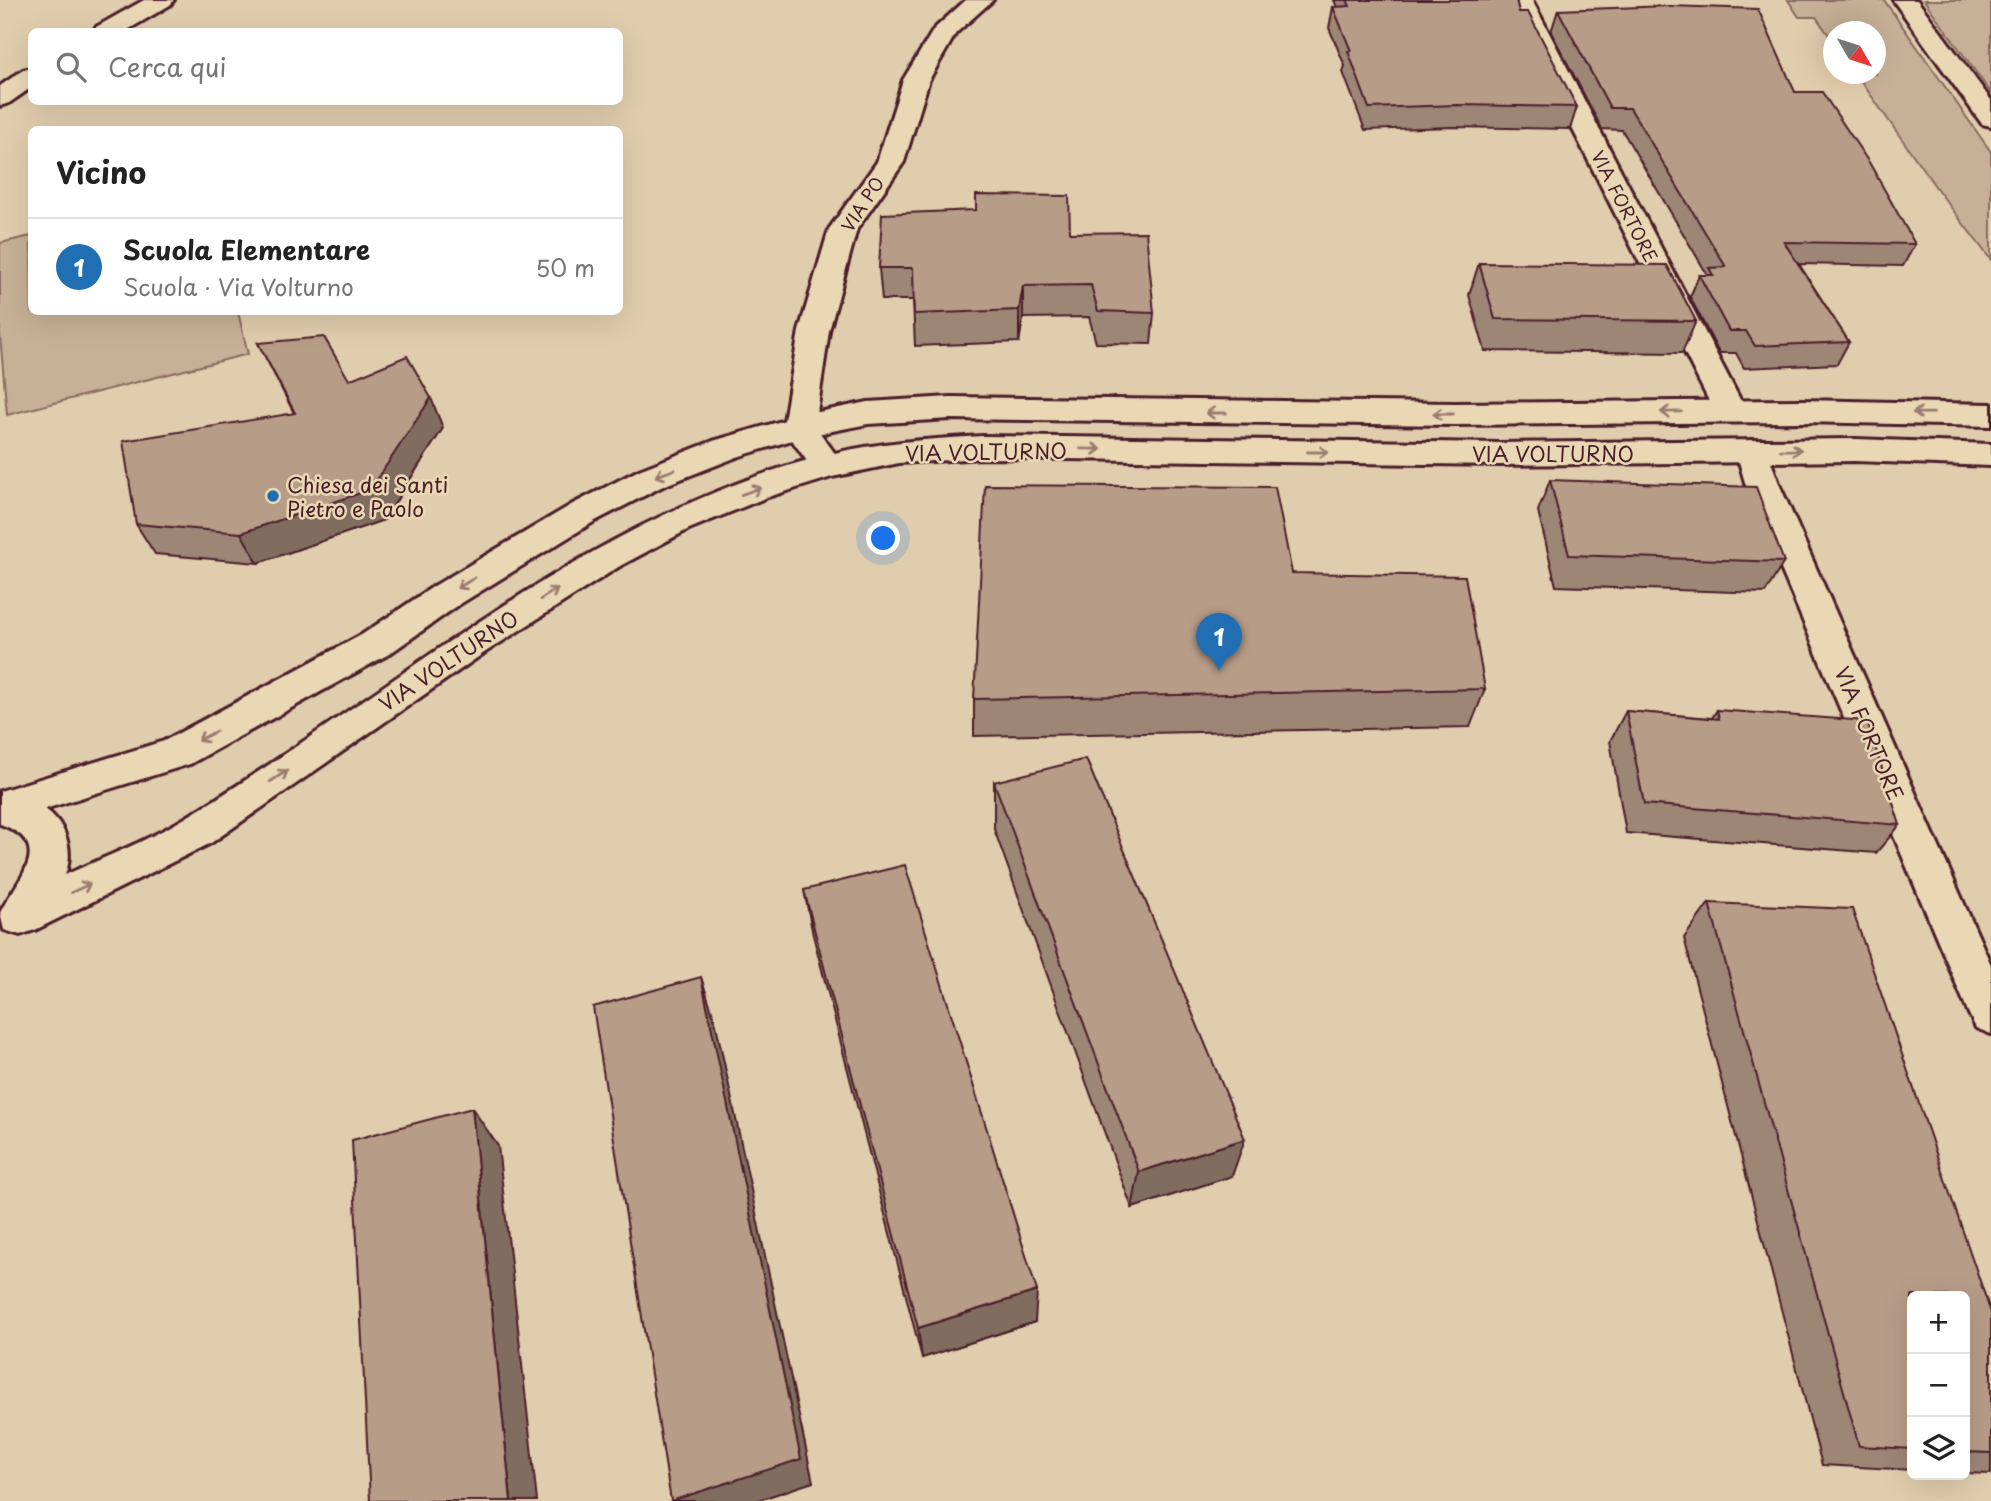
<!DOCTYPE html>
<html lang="it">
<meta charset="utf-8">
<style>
:root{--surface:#fff;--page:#f6f6f6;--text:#222;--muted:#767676;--line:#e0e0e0;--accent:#1f6fb2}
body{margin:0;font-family:"Playpen Sans",sans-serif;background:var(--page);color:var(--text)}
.controls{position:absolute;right:21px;bottom:21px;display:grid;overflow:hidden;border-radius:10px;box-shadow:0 7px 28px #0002}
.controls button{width:63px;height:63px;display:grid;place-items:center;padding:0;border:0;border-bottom:2px solid var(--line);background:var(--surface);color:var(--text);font:35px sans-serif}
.compass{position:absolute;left:1823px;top:21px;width:63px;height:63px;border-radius:50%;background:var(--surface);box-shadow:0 7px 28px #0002;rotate:129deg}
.you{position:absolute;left:884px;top:539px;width:24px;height:24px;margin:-18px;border:5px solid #fff;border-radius:50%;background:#1a73e8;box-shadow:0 0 0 10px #1a73e833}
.badge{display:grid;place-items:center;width:46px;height:46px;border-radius:50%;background:var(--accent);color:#fff;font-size:23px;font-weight:700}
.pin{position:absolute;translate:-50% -58px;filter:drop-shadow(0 2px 4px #0008)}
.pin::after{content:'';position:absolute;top:37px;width:24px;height:21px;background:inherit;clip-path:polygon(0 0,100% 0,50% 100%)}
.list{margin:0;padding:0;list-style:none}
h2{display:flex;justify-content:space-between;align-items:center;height:91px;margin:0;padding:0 28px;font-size:30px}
h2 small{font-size:23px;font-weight:400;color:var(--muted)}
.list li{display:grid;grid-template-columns:46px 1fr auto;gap:21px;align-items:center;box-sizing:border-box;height:98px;padding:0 28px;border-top:2px solid var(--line)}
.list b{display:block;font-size:26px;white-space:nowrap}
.list p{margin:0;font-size:23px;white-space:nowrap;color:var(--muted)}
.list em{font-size:23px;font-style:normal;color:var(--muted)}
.icon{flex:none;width:38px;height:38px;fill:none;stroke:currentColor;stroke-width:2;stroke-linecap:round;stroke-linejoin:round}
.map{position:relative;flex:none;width:1991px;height:1501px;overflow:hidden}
.search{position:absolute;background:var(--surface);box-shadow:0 7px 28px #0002;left:28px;top:28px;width:595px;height:77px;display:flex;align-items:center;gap:18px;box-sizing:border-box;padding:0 24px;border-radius:10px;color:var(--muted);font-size:26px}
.panel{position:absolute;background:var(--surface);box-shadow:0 7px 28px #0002;left:28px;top:126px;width:595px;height:189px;border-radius:10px}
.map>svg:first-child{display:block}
.green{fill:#c7b097;stroke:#886861;stroke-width:2}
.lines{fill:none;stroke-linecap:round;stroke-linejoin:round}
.street-casing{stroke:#4a1f2b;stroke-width:6}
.secondary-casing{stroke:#4a1f2b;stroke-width:6}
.street{fill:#ead8b5;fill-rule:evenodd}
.secondary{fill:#ead8b5;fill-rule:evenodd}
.wall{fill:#9d8675;stroke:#4a1f2b;stroke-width:2}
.shaded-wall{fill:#806d5f;stroke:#4a1f2b;stroke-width:2}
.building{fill:#b79c88;stroke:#4a1f2b;stroke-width:2}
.oneway{stroke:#9a7c70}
.poi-dot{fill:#1f6fb2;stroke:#ead8b5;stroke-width:2.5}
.labels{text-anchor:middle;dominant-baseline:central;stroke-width:5;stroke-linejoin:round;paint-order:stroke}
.far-street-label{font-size:18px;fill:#4a1f2b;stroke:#ead8b5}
.street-label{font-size:21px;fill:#4a1f2b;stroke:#ead8b5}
.poi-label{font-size:21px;fill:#4a1f2b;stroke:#ead8b5;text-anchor:start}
</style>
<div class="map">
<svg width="1991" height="1501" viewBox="0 0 1991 1501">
<rect width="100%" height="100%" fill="#e0cdad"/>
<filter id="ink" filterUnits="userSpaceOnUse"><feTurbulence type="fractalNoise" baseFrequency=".0143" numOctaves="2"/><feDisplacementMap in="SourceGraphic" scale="14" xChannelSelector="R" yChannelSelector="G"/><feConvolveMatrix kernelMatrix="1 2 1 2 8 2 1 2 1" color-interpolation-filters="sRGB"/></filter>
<g filter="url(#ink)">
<!-- green -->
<g class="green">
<path d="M1788,0H1884L1991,152V260L1937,189L1856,74H1876V32H1834L1833,41L1816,17H1799Z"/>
<path d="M1924,0H1991V93Z"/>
<path d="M31,236L32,312H238L248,354L7,415L0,335V243Z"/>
</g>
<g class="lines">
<defs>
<g id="street">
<path d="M144,0H174L170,5L124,32H93L96,27Z"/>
<path d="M966,0H993L956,33L929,80L904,162L857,229L829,331L815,426L844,466L840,474L828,477L816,474L783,427L799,331L829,229L877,162L903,80L934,29Z"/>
<path d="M1508,0H1532L1746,411L1741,418L1730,422L1719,418L1714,411Z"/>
<path d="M32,68V87L9,103L0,106V86L23,70Z"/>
<path d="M1752,440L1764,443L1780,486L1991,965V1034L1976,1028L1969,1014L1746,486L1736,451L1740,443Z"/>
</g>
<g id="secondary">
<path d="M1893,0H1917L1991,100V126L1982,124Z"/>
<path d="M950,397L1455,403L1801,400L1991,404V426L1801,422L1455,425L950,419L868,424L802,437L737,457L663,486L595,521L460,604L389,654L190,764L45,809C67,824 74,852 65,875C105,857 147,841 185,818C396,691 582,518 826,455C878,442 930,439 983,436L1500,443L1855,439L1991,444V466L1855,461L1500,465L983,458L899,463L832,477L765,498L689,529L620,566L484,653L211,843L35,930L20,935L4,930L0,913C16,880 58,845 0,824V791L164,741L363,634L434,586L571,505L639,470L713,441L799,416L868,402Z"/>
</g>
</defs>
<!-- street casing -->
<use href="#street" class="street-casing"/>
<!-- secondary casing -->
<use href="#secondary" class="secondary-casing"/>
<!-- street -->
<use href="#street" class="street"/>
<!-- secondary -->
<use href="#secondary" class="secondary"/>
</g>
<!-- wall -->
<g class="wall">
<path d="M1334,0H1516L1519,12L1577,107L1570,129L1451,127L1365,130L1343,72L1345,66L1329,28L1333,7H1337Z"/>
<path d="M1558,10L1795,92L1915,244L1903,266L1799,264L1849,342L1837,364L1744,368L1736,353H1719L1690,297L1699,275H1706L1707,274L1622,130L1602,129L1551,32Z"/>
<path d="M1070,233L1154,313L1151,344L1096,343L1089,317L1023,318L1019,342L915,346L913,300H882L879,268Z"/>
<path d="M1479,263L1696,321L1682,353L1485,351L1469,295Z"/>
<path d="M258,343L349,380L443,428L384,520L258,563L155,554L136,524L294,413Z"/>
<path d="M1550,480L1784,562L1765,593L1556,586L1538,511Z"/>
<path d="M1292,573L1485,689L1470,727L974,736V699Z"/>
<path d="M1717,710L1900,825L1876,853L1626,833L1610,741L1626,711L1712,718Z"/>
<path d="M994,782L1232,1176L1132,1208L994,829Z"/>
<path d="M804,890L1035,1322L922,1358L813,935Z"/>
<path d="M1709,903L1991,1313V1474L1965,1473V1296H1912V1470L1822,1465L1684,938Z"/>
</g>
<!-- shaded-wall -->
<g class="shaded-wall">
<path d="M1023,286V318L1019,342V310Z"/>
<path d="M431,398L443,428L384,520L258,563L241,533Z"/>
<path d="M701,977L715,1020L813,1482L756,1501H671Z"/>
<path d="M472,1108L498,1146L537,1501H511Z"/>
<path d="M1245,1139L1232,1176L1132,1208L1139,1172Z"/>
<path d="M1037,1291L1035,1322L922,1358L918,1328Z"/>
</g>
<!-- building -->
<g class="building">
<path d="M1347,0H1516L1519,12H1528L1577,107L1457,105L1369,108L1348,51H1351L1333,7L1350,6Z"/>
<path d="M1669,6L1758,9L1795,92H1822L1870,164L1915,244L1784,242L1849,342L1755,346L1746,331H1729L1699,275H1713L1709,268L1726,267L1630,108H1610L1558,10Z"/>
<path d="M976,195L1069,196L1070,233L1146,232L1154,313L1098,311L1091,285L1023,286L1019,310L914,314L913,268H879L882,214L976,210Z"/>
<path d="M1479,263L1667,265L1696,321L1495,319Z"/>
<path d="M324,337L349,380L407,356L431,398L370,490L241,533L136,524L123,441L295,413L258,343Z"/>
<path d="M1550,480L1756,487L1784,562L1569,555Z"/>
<path d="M985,485L1275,487L1292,573L1465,576L1485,689L974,699Z"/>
<path d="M1717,710L1867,721L1900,825L1644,804L1626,711L1719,719Z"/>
<path d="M1086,759L1245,1139L1139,1172L994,782Z"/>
<path d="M905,865L1037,1291L918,1328L804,890Z"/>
<path d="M1709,903L1852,909L1991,1313V1453L1965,1452V1296H1912V1449L1859,1446Z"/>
<path d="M701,977L801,1459L671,1501L593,1007Z"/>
<path d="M472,1108L511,1501H370L352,1140Z"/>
</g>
<!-- one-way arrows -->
<defs><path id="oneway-shaft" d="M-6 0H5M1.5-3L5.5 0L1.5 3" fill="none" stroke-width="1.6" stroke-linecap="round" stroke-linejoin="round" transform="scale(1.75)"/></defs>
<g class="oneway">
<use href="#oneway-shaft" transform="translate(1671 412) rotate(179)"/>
<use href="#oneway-shaft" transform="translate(1216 413) rotate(-180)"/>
<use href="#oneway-shaft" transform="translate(1923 413) rotate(-179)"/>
<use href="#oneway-shaft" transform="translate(1443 414) rotate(-180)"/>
<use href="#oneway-shaft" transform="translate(1091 449) rotate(1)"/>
<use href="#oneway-shaft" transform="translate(1791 450) rotate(-1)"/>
<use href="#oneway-shaft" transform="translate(1318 452)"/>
<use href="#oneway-shaft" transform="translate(665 473) rotate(159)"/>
<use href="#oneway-shaft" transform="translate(751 491) rotate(-20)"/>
<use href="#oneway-shaft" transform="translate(466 583) rotate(149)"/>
<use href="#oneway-shaft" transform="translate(549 594) rotate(-32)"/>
<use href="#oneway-shaft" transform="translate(207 736) rotate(152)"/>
<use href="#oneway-shaft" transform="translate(279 776) rotate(-33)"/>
<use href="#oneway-shaft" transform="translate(81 888) rotate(-25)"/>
</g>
</g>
<!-- markers -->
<circle class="poi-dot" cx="273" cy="496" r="7"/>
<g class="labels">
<!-- far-street labels -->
<g class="far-street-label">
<text transform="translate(862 204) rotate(-57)">VIA PO</text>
<text transform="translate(1625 206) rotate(63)">VIA FORTORE</text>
</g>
<!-- street labels -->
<g class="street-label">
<text transform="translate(986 451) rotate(-1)">VIA VOLTURNO</text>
<text x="1553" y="453">VIA VOLTURNO</text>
<text transform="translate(448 660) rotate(-34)">VIA VOLTURNO</text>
<text transform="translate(1870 733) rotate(67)">VIA FORTORE</text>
</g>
<!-- poi labels -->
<g class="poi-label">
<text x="287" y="484">Chiesa dei Santi<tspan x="287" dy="24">Pietro e Paolo</tspan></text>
</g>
</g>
</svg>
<div class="controls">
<button>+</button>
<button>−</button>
<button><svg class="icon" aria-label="layers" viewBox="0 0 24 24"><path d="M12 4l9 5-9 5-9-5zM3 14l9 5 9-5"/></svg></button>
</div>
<svg class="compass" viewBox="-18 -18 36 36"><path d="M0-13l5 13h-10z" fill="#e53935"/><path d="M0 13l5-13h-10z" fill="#767676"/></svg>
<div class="you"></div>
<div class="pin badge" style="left:1219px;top:671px">1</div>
<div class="search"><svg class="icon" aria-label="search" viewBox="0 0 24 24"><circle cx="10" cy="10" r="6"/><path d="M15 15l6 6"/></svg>Cerca qui</div>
<section class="panel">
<h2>Vicino<small></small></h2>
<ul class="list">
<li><span class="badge">1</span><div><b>Scuola Elementare</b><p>Scuola · Via Volturno</p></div><em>50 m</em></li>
</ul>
</section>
</div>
